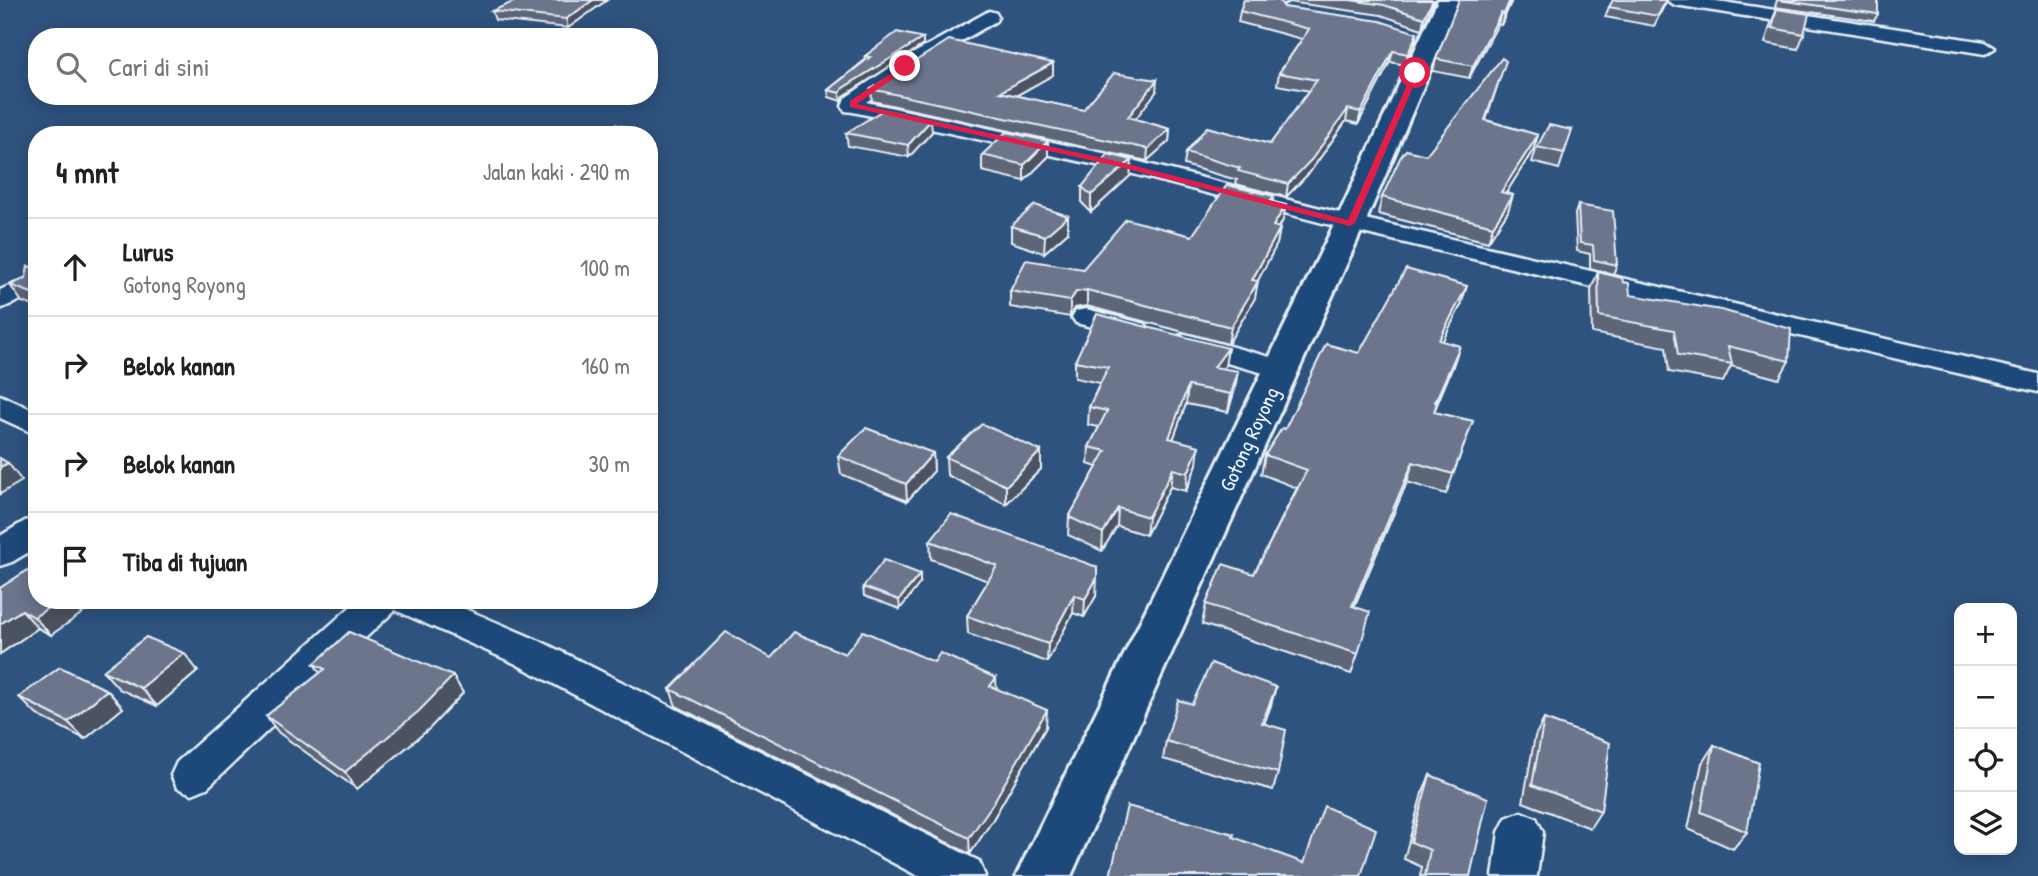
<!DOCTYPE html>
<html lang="id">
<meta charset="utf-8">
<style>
:root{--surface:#fff;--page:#f6f6f6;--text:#202124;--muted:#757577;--line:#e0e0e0}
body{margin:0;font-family:"Patrick Hand",sans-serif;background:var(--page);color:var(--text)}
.controls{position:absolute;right:21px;bottom:21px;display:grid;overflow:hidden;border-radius:14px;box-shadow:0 4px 18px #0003}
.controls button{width:63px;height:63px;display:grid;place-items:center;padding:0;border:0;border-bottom:2px solid var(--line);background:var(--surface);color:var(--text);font:35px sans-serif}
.stop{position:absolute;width:21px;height:21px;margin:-16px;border:5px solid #e11d48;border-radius:50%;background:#fff}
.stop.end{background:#e11d48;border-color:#fff;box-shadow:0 2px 7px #0008}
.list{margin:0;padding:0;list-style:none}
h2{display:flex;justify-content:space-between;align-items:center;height:91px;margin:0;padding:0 28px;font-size:30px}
h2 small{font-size:23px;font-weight:400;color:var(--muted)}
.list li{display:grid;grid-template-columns:46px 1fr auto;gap:21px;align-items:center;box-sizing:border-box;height:98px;padding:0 28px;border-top:2px solid var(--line)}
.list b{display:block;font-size:26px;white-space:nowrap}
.list p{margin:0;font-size:23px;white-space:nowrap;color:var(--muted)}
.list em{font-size:23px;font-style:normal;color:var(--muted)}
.icon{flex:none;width:38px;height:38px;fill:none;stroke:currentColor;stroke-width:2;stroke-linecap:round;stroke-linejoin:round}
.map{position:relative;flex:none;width:2038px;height:876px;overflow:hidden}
.search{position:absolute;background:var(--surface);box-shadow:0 4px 18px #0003;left:28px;top:28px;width:630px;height:77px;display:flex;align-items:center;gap:18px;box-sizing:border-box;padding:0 24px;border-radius:28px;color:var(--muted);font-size:26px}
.panel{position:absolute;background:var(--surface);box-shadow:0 4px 18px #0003;left:28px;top:126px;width:630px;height:483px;border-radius:28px}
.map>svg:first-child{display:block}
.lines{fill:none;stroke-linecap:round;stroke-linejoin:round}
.minor-casing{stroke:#e8f1f8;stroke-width:5}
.tertiary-casing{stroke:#e8f1f8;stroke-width:6}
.minor{fill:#1f4a7a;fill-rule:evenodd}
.tertiary{fill:#1f4a7a;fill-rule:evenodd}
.wall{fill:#5d6578;stroke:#e8f1f8;stroke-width:2}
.shaded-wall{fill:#4c5262;stroke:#e8f1f8;stroke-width:2}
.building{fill:#6c758c;stroke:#e8f1f8;stroke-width:2}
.route{fill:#e11d48}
.labels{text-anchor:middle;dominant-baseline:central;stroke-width:5;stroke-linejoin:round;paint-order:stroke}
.street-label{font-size:21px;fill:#e8f1f8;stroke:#1f4a7a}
</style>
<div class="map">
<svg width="2038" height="876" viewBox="0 0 2038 876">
<rect width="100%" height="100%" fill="#2e537e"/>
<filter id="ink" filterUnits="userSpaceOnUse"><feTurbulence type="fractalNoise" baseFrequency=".0143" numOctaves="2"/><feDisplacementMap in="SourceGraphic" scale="14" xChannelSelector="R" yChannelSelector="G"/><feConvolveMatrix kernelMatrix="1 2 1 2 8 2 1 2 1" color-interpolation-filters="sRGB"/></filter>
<g filter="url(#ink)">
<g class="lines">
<defs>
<g id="minor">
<path d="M1666,0H1710L1985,42L1995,48L1985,54L1675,5Z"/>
<path d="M989,11L996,13L998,17L996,21L912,70L866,102L1112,155L1352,216L2038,374V392L1350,230L1110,168L853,112L845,111L842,106L845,98L898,62Z"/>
<path d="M616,126L624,128L626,135H603L608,128Z"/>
<path d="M37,274V293L0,309V290Z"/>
<path d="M1086,309L1145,324L1149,330L1145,336L1135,338L1076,323L1072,317L1076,311Z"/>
<path d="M1185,334L1292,363L1297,369L1292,375L1282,378L1175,349L1171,343L1175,337Z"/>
<path d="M0,395L37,412V435L0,418Z"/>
<path d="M37,518V547L12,562L0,566V536L25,521Z"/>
<path d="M358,600H444L540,641L979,861L985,876H918L514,663L395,610L207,788L192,794L177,788L171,775L177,762Z"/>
<path d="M1521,812L1536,818L1543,832L1537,876H1493L1499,832L1506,818Z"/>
</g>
<path id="tertiary" d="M1438,0H1460L1365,223L1071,876H1016L1335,223Z"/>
</defs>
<!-- minor casing -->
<use href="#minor" class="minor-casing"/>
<!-- tertiary casing -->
<use href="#tertiary" class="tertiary-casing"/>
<!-- minor -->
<use href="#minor" class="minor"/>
<!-- tertiary -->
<use href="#tertiary" class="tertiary"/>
</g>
<!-- wall -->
<g class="wall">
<path d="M607,0L568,28L495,20L492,11Z"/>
<path d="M1244,0H1435L1422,29L1381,15L1289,2L1283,5L1284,7L1415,44L1405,65L1390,62L1358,124L1346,121L1310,172L1286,197L1236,184L1237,180L1184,165L1186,152L1270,144L1310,91L1277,85L1279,73L1302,39L1238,22L1240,11Z"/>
<path d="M1459,0H1512L1501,25L1498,24L1469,78L1433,71L1436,59Z"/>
<path d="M1667,0L1654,26L1605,17L1609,7Z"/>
<path d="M1777,0H1878V14L1874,21L1775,7Z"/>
<path d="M1777,9L1804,34L1798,49L1765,43L1771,23Z"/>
<path d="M923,38V45L844,96L841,101L829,97L828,90L865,60V56Z"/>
<path d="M1053,75L1016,96L1083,110L1156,92L1135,119L1170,129L1169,141L1147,161L872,101L871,89Z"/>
<path d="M1501,75L1486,120L1538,135L1533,150L1506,193L1513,195L1508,211L1488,242L1378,214L1382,197L1426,155Z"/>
<path d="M1572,130L1559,169L1532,162L1537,147Z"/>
<path d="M932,132L909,157L848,146L846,133Z"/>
<path d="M1048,141V157L1024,181L982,171V155Z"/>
<path d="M1130,176L1091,212L1082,203V187Z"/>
<path d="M1274,196L1273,202L1283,220L1279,228H1280L1277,244L1257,281L1255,298L1228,344L1087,306L1075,308L1070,317L1010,307V291L1192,236Z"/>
<path d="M1578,205L1617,265L1613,274L1590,268V254L1577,251L1575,214Z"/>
<path d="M1011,226L1068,232L1044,253L1011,242Z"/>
<path d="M37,269V307L22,302L10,285L26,278Z"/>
<path d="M1598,272L1623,282L1630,295L1789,361L1779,379L1731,366L1723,382L1669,372L1666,347L1592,333L1591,289Z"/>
<path d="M1461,305L1442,341L1453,366L1434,412L1473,421L1446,494L1407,482L1354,607L1358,654L1351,674L1202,624L1206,604L1254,574L1297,488L1261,474L1265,455L1285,429L1359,353Z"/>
<path d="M1075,361L1225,366L1223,368L1235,389L1228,412L1186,404L1173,440L1197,464L1186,491L1170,487L1146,535L1117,526L1102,551L1068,535L1069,517L1097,467L1088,464L1089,447L1099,427L1088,425L1089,407L1100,383L1075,378Z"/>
<path d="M1041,451V469L1006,504L947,475L946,457Z"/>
<path d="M933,453L934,471L907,501L841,474L838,456Z"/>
<path d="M930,541L1096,596L1084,617L1073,613L1047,662L968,634L967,616L988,581L931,559Z"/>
<path d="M37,564L51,635L38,628L0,654V588Z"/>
<path d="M920,583L900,609L864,596L863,587Z"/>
<path d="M184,653L198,671L157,706L119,689L103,671Z"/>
<path d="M845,654L996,689L1046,727L992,821L970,854L676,706L670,689Z"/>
<path d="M314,664L453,676L463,693L430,728L357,789L279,733L266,716L320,673Z"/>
<path d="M107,690L123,708L85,739L37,715L19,697Z"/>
<path d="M1192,704L1271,705L1264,724L1278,773L1273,790L1163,759L1166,741Z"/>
<path d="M1544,719L1601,811L1590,828L1523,802L1535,736Z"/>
<path d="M1714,745L1747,832L1733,849L1688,829L1702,763Z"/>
<path d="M1430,775L1470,876H1420L1422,867L1404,859L1422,793Z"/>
</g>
<!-- shaded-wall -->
<g class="shaded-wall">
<path d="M593,0H607L568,28L566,19Z"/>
<path d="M1279,0H1290L1289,2L1281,5Z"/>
<path d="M1433,0H1435L1422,29L1424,18Z"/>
<path d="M1510,0H1512L1501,25L1504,14Z"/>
<path d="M1501,13L1498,24L1469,78L1473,66Z"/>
<path d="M1417,33L1415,44L1405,65L1408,54Z"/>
<path d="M923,38V45L844,96L841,101L840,93L843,88Z"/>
<path d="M1393,51L1390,62L1358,124L1361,112Z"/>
<path d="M1053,63V75L1001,104L1000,92Z"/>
<path d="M1157,80L1156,92L1127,130L1128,117Z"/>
<path d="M1348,109L1346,121L1310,172L1286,197L1288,184Z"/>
<path d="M931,120L932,132L909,157L908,145Z"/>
<path d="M1170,129L1169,141L1147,161L1148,149Z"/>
<path d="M1538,135L1533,150L1496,209L1501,192Z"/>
<path d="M1048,141V157L1024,181V165Z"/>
<path d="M1132,160L1130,176L1091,212V195Z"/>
<path d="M1513,195L1508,211L1488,242L1493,226Z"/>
<path d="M1286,205L1283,220L1270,243L1273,226Z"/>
<path d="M1068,216V232L1044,253L1045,236Z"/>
<path d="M1280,228L1277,244L1252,292L1258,281L1255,298L1228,344L1231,327L1252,280Z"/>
<path d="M1467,286L1461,305L1433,360L1439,340Z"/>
<path d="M1087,290V306L1075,308L1070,317V301L1076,292Z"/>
<path d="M1460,346L1453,366L1429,421L1435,402Z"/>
<path d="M1228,348L1225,366L1212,384L1214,367Z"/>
<path d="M1238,371L1235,389L1228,412L1231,394Z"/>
<path d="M1188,386L1186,404L1167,456L1169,438Z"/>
<path d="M1199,446L1197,464L1186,491L1188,473Z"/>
<path d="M1041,451V469L1006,504V486Z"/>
<path d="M933,453L934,471L907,501L906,484Z"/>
<path d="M1413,462L1407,482L1346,626L1352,606Z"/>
<path d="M8,463L22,481L0,494V467Z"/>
<path d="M1173,469L1170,487L1146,535L1148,517Z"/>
<path d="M1118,508L1117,526L1102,551L1103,533Z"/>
<path d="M920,574V583L900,609L899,600Z"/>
<path d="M1097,578L1096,596L1084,617L1085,599Z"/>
<path d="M1074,595L1073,613L1047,662L1048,644Z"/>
<path d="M60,600H101L51,635L34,617Z"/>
<path d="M22,610L38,628L0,654V624Z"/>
<path d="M184,653L198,671L157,706L141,688Z"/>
<path d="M453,676L463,693L430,728L357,789L345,772Z"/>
<path d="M996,678L997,695L990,686Z"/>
<path d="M1276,687L1271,705L1258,741L1262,723Z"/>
<path d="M107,690L123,708L85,739L68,722Z"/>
<path d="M1047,710L1046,727L992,821L970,854L969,838Z"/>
</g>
<!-- building -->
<g class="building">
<path d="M518,0H593L566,19L492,11Z"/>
<path d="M1244,0H1279L1284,7L1380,21L1417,33L1408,54L1393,51L1361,112L1348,109L1312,159L1288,184L1238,171L1240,168L1186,152L1207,127L1270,144L1317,80L1279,73L1309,29L1240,11Z"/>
<path d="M1350,0H1433L1424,18L1384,5Z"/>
<path d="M1459,0H1510L1504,14L1501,13L1473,66L1436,59Z"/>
<path d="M1613,0H1666L1658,16L1609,7Z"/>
<path d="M1778,0H1878V14Z"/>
<path d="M1777,9L1809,14L1804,34L1772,28Z"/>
<path d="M897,32L923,38L843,88L840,93L828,90L870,57L865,56Z"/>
<path d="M949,40L1053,63L1000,92L1083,110L1114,73L1157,80L1128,117L1170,129L1148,149L871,89Z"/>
<path d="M1502,58L1506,61L1485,120L1538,135L1501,192L1513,195L1493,226L1382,197L1400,158L1406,150L1426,155Z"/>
<path d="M883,110L931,120L908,145L846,133Z"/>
<path d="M1549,125L1572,130L1564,153L1537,147Z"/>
<path d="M1006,132L1048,141L1024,165L982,155Z"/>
<path d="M1108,154L1132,160L1091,195L1082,187Z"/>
<path d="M1227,185L1274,196L1270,201L1286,205L1273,226L1280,228L1252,280L1258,281L1231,327L1087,290L1076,292L1070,301L1010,291L1026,260L1083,269L1126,219L1192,236Z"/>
<path d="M1035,205L1068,216L1045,236L1011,226Z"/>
<path d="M1578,205L1613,211L1617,265L1594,260L1593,245L1580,243Z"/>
<path d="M28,266L37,269V295L10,285L26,278Z"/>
<path d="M1406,269L1467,286L1439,340L1460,346L1435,402H1437L1434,412L1473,421L1453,474L1413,462L1352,606L1370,612L1358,654L1206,604L1223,564L1254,574L1307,470L1265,455L1282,428L1285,429L1326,344L1359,353Z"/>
<path d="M1598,272L1622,278L1623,282L1629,283L1630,295L1721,310L1791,329L1789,361L1728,346L1732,364L1678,355L1674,330L1599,316Z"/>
<path d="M1097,314L1228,348L1214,367L1238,371L1231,394L1188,386L1169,438L1199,446L1188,473L1173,469L1148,517L1118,508L1103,533L1069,517L1106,451L1089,447L1107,411L1089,407L1108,367L1075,361Z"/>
<path d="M982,424L1041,451L1006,486L946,457Z"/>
<path d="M866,428L933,453L906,484L838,456Z"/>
<path d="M0,458L8,463L0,467Z"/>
<path d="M951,514L1097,567V578L1085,599L1074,595L1048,644L967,616L997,566L930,541Z"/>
<path d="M884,560L920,574L899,600L863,587Z"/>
<path d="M37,564V600H60L34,617L22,610L0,624V588Z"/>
<path d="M863,631L934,662L940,653L996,678L990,686L1047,710L992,805L969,838L670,689L726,632L771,658L794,632L845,654Z"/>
<path d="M349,632L453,676L419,711L345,772L266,716L325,669L314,664Z"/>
<path d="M146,637L184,653L141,688L103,671Z"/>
<path d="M1211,663L1276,687L1262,723L1286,730L1278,773L1166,741L1178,700L1192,704Z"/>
<path d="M60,667L107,690L68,722L19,697Z"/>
<path d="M1544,719L1610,743L1601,811L1532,785Z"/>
<path d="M1714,745L1759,763L1747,832L1701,812Z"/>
<path d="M1430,775L1488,798L1470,876H1425L1430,850L1411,842Z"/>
<path d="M1127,806L1234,834L1233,837L1304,863L1324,806L1376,829L1361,876H1110Z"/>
</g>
</g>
<!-- route -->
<path class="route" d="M905,64L908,68L857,104L1112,160L1348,220L1412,73L1415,71L1419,73L1355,223L1350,226L1112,165L850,107V101Z"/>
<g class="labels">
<!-- street labels -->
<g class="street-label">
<text transform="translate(1249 439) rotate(-65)">Gotong Royong</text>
</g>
</g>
</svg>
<div class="controls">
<button>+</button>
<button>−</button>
<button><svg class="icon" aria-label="locate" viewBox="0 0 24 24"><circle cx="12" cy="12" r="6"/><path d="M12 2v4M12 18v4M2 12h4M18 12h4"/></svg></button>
<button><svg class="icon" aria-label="layers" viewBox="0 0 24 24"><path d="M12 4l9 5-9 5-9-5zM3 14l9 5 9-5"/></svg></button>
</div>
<div class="stop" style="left:1415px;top:73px"></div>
<div class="stop end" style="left:905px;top:66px"></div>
<div class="search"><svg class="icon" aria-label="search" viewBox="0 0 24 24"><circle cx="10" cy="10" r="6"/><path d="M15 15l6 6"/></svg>Cari di sini</div>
<section class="panel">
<h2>4 mnt<small>Jalan kaki · 290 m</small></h2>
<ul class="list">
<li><svg class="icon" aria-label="ahead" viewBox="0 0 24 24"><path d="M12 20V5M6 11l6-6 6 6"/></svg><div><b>Lurus</b><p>Gotong Royong</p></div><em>100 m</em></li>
<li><svg class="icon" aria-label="right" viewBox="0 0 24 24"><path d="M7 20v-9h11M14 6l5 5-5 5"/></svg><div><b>Belok kanan</b></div><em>160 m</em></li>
<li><svg class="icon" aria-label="right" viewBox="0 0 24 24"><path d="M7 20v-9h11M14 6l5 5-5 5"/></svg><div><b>Belok kanan</b></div><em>30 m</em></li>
<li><svg class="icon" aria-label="arrive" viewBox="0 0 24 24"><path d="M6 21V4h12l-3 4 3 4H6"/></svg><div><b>Tiba di tujuan</b></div></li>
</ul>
</section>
</div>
